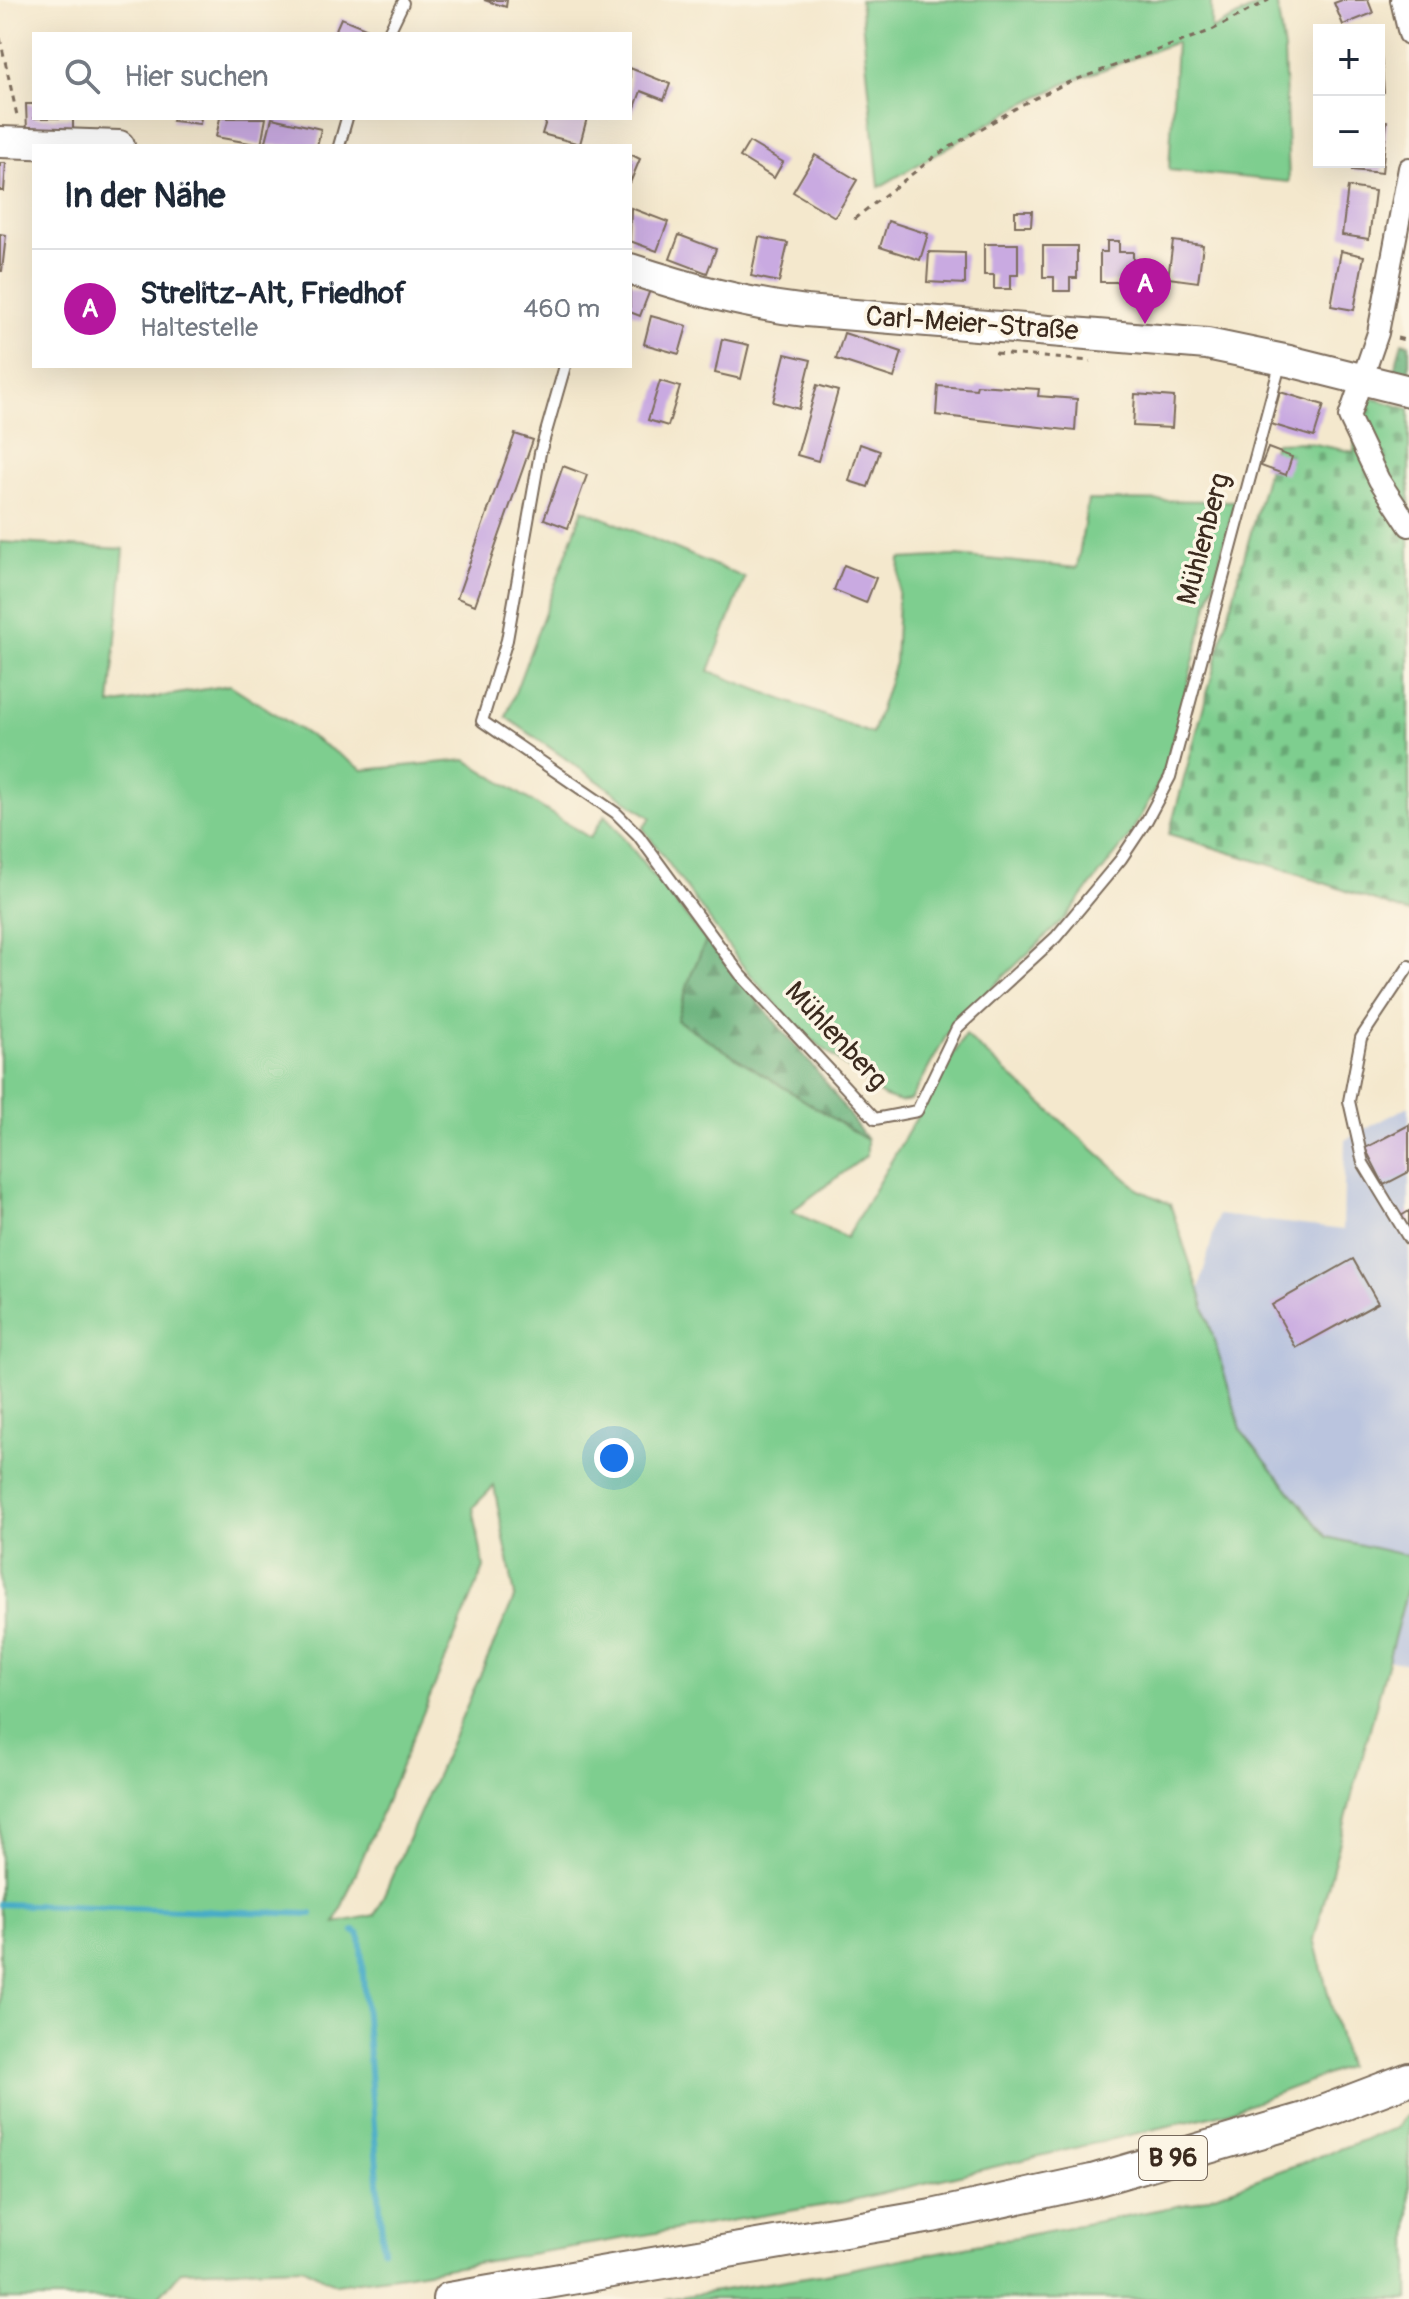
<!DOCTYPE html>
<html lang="de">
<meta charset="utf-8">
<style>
:root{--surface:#fff;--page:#f6f6f7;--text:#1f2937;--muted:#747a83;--line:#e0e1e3;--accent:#b5179e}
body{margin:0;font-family:Pangolin,sans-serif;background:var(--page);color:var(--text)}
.controls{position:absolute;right:24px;top:24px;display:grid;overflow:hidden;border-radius:0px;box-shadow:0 8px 32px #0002}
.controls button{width:72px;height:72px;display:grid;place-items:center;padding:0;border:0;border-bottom:2px solid var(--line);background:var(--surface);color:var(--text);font:40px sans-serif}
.you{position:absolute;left:614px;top:1458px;width:28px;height:28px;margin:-20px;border:6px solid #fff;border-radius:50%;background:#1a73e8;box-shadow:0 0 0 12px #1a73e833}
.badge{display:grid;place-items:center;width:52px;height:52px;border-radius:50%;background:var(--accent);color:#fff;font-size:26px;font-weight:700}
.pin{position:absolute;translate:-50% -66px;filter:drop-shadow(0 2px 4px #0008)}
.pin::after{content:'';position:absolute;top:42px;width:28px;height:24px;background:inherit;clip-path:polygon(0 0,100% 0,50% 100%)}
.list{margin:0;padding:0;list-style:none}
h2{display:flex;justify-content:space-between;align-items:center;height:104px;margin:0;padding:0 32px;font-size:34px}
h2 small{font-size:26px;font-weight:400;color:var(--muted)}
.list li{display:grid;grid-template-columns:52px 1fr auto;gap:24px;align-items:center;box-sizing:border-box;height:120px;padding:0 32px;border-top:2px solid var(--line)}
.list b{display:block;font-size:30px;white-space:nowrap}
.list p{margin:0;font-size:26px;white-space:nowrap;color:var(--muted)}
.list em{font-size:26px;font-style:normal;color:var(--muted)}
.icon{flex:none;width:44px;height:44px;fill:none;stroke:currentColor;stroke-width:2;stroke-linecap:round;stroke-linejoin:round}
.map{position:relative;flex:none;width:1409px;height:2299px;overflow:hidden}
.search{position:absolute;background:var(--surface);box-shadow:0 8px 32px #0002;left:32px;top:32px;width:600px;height:88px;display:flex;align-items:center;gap:20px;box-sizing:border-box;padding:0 28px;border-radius:0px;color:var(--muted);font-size:30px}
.panel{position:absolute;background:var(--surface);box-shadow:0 8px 32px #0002;left:32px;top:144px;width:600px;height:224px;border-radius:0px}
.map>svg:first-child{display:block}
.industrial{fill:#bac4de}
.green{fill:#7ece8f;stroke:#5c7c56;stroke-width:2;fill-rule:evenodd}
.forest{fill:url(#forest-firs);stroke:#506e4c;stroke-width:2}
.cemetery{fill:url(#cemetery-stones);stroke:#5c7c56;stroke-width:2}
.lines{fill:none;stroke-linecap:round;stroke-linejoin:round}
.stream{stroke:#47acc7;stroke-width:6}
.building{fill:#c9aae1}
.lane-casing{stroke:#7c6c5b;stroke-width:14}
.street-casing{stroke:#7c6c5b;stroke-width:24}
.secondary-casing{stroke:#7c6c5b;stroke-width:34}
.primary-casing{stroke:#7c6c5b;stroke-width:36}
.path{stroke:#7c6c5b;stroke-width:3;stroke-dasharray:6 6;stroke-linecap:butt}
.lane{stroke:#fff;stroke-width:10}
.street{stroke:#fff;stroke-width:20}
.secondary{stroke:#fff;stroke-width:30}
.primary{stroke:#fff;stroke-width:32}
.labels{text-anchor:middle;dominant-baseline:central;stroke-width:7;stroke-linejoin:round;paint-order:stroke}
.shield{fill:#fcf5e5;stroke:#75675a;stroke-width:2}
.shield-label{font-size:26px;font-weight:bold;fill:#3b2a1e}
.street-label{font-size:28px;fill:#3b2a1e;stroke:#fcf5e5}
</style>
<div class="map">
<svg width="1409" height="2299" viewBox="0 0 1409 2299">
<defs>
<pattern id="forest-firs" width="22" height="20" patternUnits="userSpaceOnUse" patternTransform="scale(2)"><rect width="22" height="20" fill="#66b17a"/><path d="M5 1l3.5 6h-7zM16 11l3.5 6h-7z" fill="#559063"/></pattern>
<pattern id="cemetery-stones" width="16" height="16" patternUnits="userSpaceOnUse" patternTransform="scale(2)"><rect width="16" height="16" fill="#7ece8f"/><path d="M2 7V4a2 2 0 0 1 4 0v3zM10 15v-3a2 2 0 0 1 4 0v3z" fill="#68a774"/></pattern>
</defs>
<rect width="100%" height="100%" fill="#fcf5e5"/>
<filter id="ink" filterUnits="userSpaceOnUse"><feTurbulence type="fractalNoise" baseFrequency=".0125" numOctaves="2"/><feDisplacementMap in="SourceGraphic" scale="16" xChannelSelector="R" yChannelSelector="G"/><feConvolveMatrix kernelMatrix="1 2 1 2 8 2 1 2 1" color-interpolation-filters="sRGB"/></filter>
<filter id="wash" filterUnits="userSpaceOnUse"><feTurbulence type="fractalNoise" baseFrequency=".006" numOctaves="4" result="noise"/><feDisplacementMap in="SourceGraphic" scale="32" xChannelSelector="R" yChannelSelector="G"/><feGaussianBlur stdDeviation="1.8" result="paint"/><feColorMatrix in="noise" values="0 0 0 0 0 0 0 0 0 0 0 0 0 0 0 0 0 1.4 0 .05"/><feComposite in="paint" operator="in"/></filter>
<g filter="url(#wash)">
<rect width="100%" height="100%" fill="#f4e8cd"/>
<!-- industrial -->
<path class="industrial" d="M1409,1106V1664L1380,1659L1327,1538L1242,1432L1199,1290L1218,1215L1343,1230L1345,1140Z"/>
<!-- green -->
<g class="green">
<path d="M860,0H1211V30L1269,0H1276L1284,50L1289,182L1169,170L1176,42L1067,83L1023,104L879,187Z"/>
<path d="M1088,500L1235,501L1164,774L1129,837L1065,918L951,1027L911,1100L900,1102L883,1096L795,1026L742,965L643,828L651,818L506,717L583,509L745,578L709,671L872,734L895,663L900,559L956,556L1077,568Z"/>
<path d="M0,542L124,549L110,705L230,685L363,770L466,760L590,838L605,815L706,941L691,975L677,1020L867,1140V1155L792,1211L846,1238L965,1035L1139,1190L1170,1204L1199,1290L1242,1432L1327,1537L1409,1556V1582L1314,1939L1347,2067L1228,2112L844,2202L403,2275L336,2284L302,2267L181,2271L157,2299H0ZM494,1486L515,1596L375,1915L335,1923L484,1568L473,1507Z"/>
<path d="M1409,2115V2299H666L825,2274L1193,2203L1396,2128L1404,2117Z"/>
</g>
<!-- forest -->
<g class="forest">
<path d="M1402,342L1409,344V375L1394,370Z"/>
<path d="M706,941L821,1076L867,1140L677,1020L691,975Z"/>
</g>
<!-- cemetery -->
<path class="cemetery" d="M1358,394L1409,409V913L1290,871L1169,834L1275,443L1304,442L1354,452Z"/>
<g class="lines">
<!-- stream -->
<g class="stream">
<path d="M0,1904L311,1914"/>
<path d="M354,1931L360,1935L383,2249"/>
</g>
</g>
<g id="blocks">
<!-- building -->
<g class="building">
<path d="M484,0H507L506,7Z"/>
<path d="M1342,0H1368L1373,13L1343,25L1334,3Z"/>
<path d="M341,18L368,29L365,34H334Z"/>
<path d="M1379,55H1381L1384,92H1379Z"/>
<path d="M630,68L670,84L664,100L641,91L633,113L630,111Z"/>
<path d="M26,104H34V118H73V130L27,131Z"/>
<path d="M173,118H201L200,124L172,121Z"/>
<path d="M220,118H266L261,145L216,137Z"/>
<path d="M272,118L321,129L317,146L265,145Z"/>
<path d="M547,118H587L580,144L542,134Z"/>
<path d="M1379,120L1387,121L1382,173L1352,170L1353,162H1379Z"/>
<path d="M749,142L783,162L774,178L740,157Z"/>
<path d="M630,154L640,159L630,183Z"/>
<path d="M815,155L857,180L835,217L793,192Z"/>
<path d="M0,163H6L4,191H0Z"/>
<path d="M1348,187L1375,191L1369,239L1342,235Z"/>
<path d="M631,208L668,222L657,251L630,241Z"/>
<path d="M1015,211H1032L1031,226H1015Z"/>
<path d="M888,221L928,234L920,260L880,247Z"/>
<path d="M0,234L6,235L2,271H0Z"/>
<path d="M679,235L716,249L707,273L670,259Z"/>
<path d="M759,237L788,243L779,282L751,276Z"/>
<path d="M1107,241H1119V252H1133V282H1100V252H1107Z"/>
<path d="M1173,241L1203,245L1198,282L1168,278Z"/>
<path d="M984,244H1018V275H1011V289H994V275H984Z"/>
<path d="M1043,246H1077V278H1070V291H1054V277H1043Z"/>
<path d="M1341,251L1364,256L1354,310L1331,306Z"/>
<path d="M929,252L965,253V284L927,282Z"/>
<path d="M630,282L650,290L640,316L630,312Z"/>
<path d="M651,316L687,326L679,354L644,344Z"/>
<path d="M844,333L902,352L894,378L836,359Z"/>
<path d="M722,339L749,345L741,379L715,373Z"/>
<path d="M785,354L811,360L799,409L773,402Z"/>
<path d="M660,381L680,387L668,426L648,420Z"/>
<path d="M817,385L838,391L818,461L797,455Z"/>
<path d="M977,385L1039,389L1038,396L1077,399L1075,431L936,415L938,386L976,389Z"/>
<path d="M1280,392L1324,405L1314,437L1271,424Z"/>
<path d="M1135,394L1174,397L1172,428L1133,426Z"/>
<path d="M515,434L533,440L475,605L457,598Z"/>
<path d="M860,444L880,451L868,487L849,481Z"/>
<path d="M1268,448L1292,457L1286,475L1261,466Z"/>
<path d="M563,466L587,475L568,528L544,519Z"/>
<path d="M844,565L876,578L866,603L834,590Z"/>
<path d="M1409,1125V1172L1384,1185L1365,1148Z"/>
<path d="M1409,1211V1229L1401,1216Z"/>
<path d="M1353,1259L1378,1303L1296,1348L1272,1305Z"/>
</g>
</g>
</g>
<g filter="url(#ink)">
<use href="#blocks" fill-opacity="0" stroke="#7c6c5b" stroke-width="2"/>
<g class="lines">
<defs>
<g id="lane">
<path d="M388,34L403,3"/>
<path d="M339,146L347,118"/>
<path d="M565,366L540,453L507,640L482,721L616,813L638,835L740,974L875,1119L917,1111L957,1028L1056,937L1121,859L1147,820L1170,777L1281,361"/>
<path d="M1409,966L1361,1038L1349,1101L1363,1163L1409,1239"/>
</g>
<g id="street">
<path d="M1401,0L1409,34"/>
<path d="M1409,168L1378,333L1349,417L1379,480L1409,526"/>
</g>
<g id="secondary">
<path d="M0,142L119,146"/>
<path d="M630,269C688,288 745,304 806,311L1207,344L1289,361L1409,391"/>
</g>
<path id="primary" d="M449,2299L932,2216L1092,2181L1304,2119L1409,2079"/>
</defs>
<!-- lane casing -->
<use href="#lane" class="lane-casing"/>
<!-- street casing -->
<use href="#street" class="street-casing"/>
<!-- secondary casing -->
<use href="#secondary" class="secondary-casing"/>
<!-- primary casing -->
<use href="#primary" class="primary-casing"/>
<!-- path -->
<g class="path">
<path d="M0,38L18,120"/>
<path d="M854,219L938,154L1023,104L1067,83L1210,31L1269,0"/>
<path d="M1397,338L1409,341"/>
<path d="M995,353L1091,361"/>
</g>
<!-- lane -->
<use href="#lane" class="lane"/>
<!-- street -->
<use href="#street" class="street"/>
<!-- secondary -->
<use href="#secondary" class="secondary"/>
<!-- primary -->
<use href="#primary" class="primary"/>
</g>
</g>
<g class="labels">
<!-- shield labels -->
<rect class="shield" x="1139" y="2136" width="68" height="44" rx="6"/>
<g class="shield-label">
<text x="1173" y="2158">B 96</text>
</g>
<!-- street labels -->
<g class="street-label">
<text transform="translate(972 324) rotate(4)">Carl-Meier-Straße</text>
<text transform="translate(1204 539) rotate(-75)">Mühlenberg</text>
<text transform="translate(836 1036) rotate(47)">Mühlenberg</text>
</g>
</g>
</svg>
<div class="controls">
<button>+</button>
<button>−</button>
</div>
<div class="you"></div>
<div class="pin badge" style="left:1145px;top:324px">A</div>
<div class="search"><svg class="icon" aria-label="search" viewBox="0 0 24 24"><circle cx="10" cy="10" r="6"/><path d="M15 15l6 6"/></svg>Hier suchen</div>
<section class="panel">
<h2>In der Nähe<small></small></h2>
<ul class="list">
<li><span class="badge">A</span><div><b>Strelitz-Alt, Friedhof</b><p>Haltestelle</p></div><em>460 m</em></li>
</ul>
</section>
</div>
